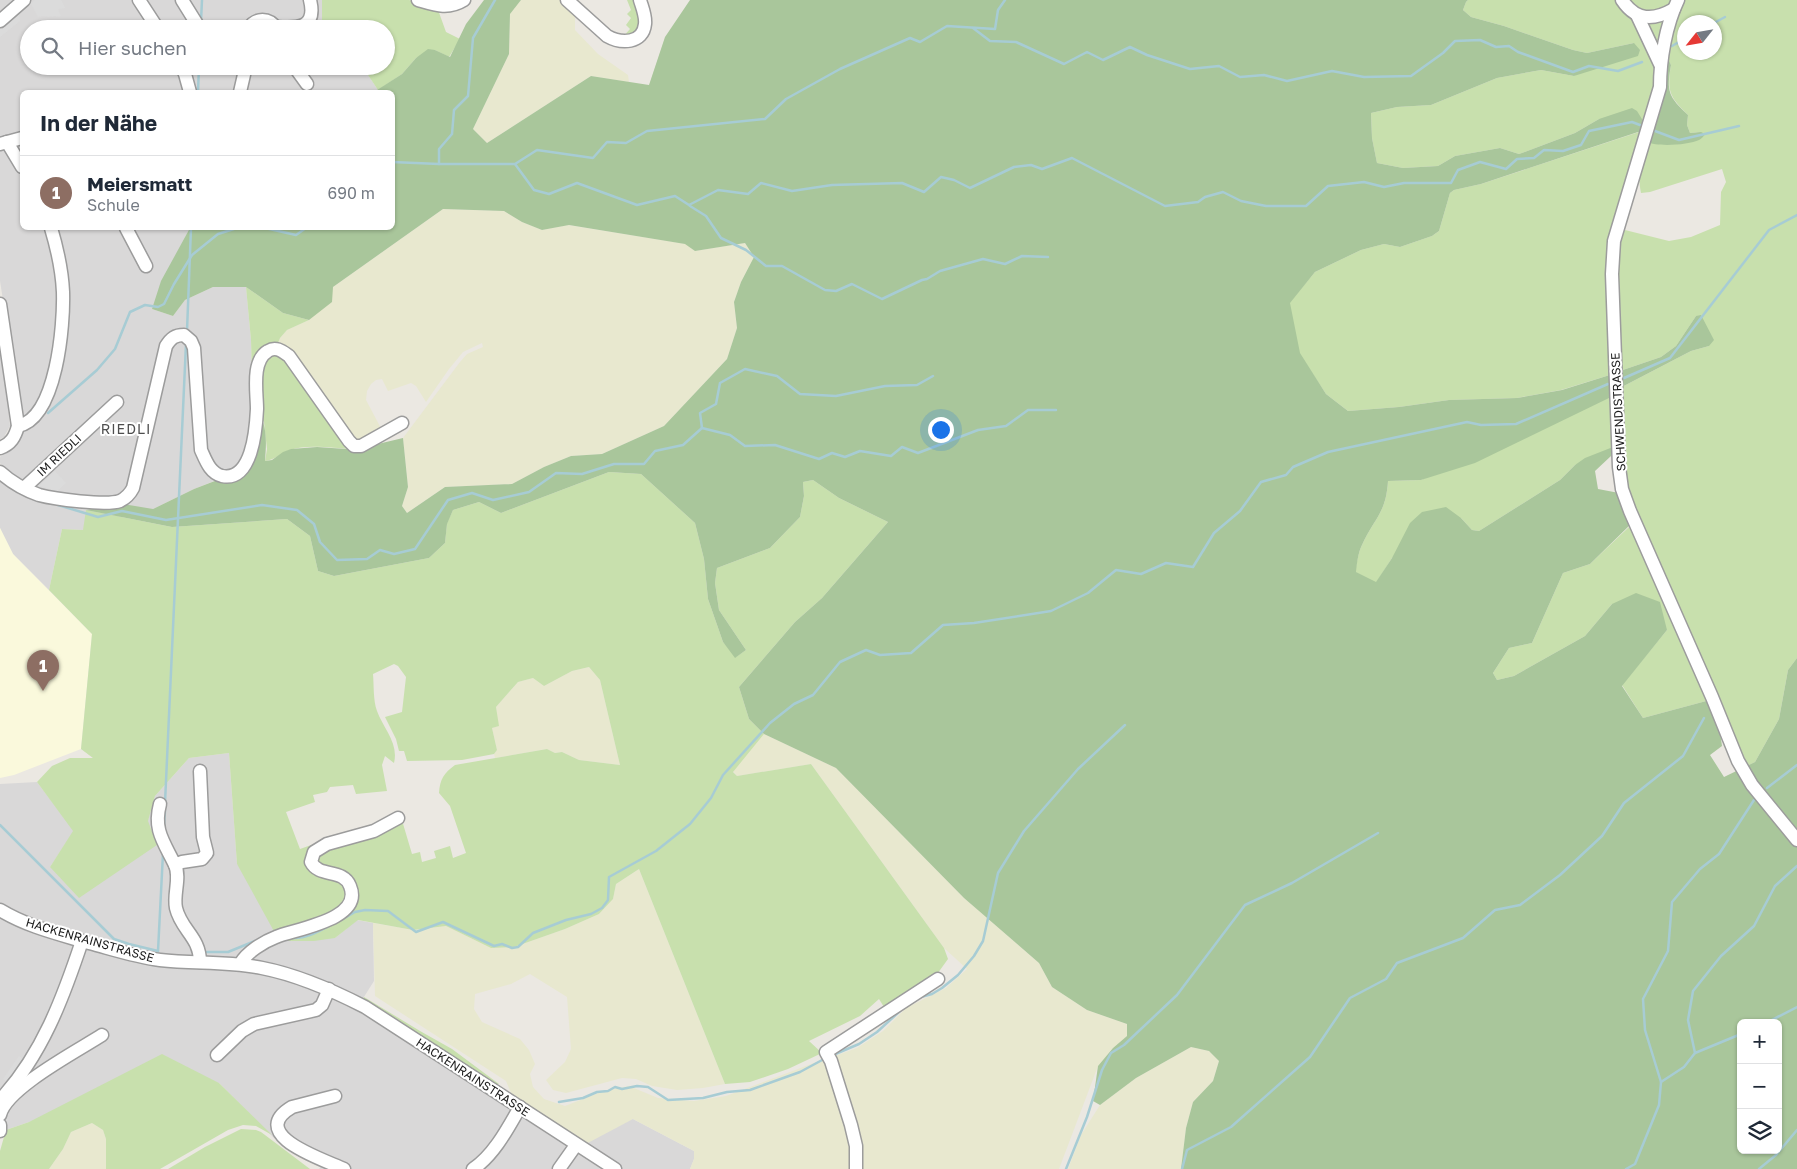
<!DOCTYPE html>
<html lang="de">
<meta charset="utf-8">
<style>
:root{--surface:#fff;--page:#f6f6f7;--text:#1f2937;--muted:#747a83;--line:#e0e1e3;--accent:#db2777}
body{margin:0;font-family:"Golos Text",sans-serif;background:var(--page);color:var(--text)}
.controls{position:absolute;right:15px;bottom:15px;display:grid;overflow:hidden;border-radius:8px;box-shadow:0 1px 4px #0004}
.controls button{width:45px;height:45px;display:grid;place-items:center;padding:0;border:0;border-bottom:1px solid var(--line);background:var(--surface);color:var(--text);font:25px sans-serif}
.compass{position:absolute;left:1677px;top:15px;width:45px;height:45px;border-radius:50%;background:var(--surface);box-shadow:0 1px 4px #0004;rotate:239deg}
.you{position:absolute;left:940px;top:429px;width:18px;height:18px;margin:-12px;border:4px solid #fff;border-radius:50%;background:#1a73e8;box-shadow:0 0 0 8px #1a73e833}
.badge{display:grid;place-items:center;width:32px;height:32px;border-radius:50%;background:var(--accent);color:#fff;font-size:16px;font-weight:700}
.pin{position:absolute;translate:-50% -41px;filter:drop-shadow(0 1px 2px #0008)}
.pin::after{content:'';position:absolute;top:26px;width:18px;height:15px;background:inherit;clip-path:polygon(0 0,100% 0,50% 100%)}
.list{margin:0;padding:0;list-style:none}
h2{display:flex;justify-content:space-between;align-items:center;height:65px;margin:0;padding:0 20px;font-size:21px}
h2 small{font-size:16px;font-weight:400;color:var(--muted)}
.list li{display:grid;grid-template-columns:32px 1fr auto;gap:15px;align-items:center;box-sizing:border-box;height:75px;padding:0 20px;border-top:1px solid var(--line)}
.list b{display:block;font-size:19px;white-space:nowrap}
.list p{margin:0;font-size:16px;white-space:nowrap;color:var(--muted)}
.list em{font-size:16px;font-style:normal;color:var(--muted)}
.icon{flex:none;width:28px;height:28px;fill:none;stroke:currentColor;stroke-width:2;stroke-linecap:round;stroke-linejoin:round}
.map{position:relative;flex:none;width:1797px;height:1169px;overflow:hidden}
.search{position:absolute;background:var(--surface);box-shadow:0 1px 4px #0004;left:20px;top:20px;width:375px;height:55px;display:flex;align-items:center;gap:12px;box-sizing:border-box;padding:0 18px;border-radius:28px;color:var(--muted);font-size:19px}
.panel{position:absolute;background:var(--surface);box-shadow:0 1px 4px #0004;left:20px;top:90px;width:375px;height:140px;border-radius:8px}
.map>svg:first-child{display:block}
.residential{fill:#d9d8d8}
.education{fill:#faf9dc}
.farmland{fill:#e8e8cf}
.grass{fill:#c8e0ad;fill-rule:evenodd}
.forest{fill:#a9c69b;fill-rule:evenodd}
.parking{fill:#dbdbdb}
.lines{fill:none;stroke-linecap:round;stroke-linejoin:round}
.stream{stroke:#a7ccd4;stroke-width:2.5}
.minor-casing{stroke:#9c9c9c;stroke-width:15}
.minor{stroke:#fff;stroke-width:12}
.labels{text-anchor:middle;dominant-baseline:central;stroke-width:4;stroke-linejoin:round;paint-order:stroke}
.street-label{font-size:12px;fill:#1b1b1b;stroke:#fff}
.neighbourhood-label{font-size:14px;letter-spacing:1px;fill:#4e4e4e;stroke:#fff}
</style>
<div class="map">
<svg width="1797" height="1169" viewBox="0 0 1797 1169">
<rect width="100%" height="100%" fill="#ebe8e2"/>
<!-- residential -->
<g class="residential">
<path d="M0,0H322V23L334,25L337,29H29V66H362L378,90L374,92H22V158L13,159L22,174V228H47L52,242L60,316L51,375L34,412L23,418L21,415L0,281Z"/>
<path d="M56,228H190L152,309L173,316L185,300L213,287H246L251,340L252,375L249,449L234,473L194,489L153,509H144L83,530L62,529L49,590L13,554L0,528V472L3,467L0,463V457L52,403L64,346Z"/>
<path d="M0,331L10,426L4,437L0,439Z"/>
<path d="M229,753L237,864L335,938L357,920L373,923L374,981L357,1008L527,1113L633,1119L694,1151V1159L690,1169H319L322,1165L279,1137L275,1139L219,1083L29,1122L0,1132V784L37,782L74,831L50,867L148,820L155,796L189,758Z"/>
</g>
<!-- education -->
<path class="education" d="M0,528L13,554L92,634L81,749L14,775L0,778Z"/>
<!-- farmland -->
<g class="farmland">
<path d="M521,0H563L575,12V30L598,54L628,75L629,82L591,76L487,143L473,129L509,54L510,13Z"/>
<path d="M443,209L504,211L522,222L542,230L568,225L686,244L695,251L745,243L754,257L741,282L734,302L737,328L727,359L664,426L602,454L571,456L544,467L512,484L445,487L407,513L402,506L408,487L403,438L460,362L467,354L483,347L482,343L463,352L449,369L426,402L416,386L411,383L388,391L382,379L376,380L371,384L367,391L366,400L383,432L359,445L277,346L280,338L287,330L309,320L333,287Z"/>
<path d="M589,667L600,680L620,765L579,760L562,752L555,753L547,749L495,758L494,754L497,750L492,728L498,726L496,707L518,682L533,678L544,686L572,671Z"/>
<path d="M764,734L836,768L964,898L1039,963L1052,987L1087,1010L1127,1024V1036L1113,1048L1098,1066L1059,1169H860L832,1057L857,1048L883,1031L906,1008L946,988L967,969L944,948L811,764L737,776L733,771Z"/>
<path d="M639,869L725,1084L703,1088L677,1090L652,1086L636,1079L622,1078L566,1093L553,1090L546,1080L565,1062L571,1049L567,997L530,974L511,984L475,994L474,1009L482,1022L520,1039L529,1050L535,1064L530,1074L533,1087L544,1099L565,1106L601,1092L629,1086L658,1098L694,1101L726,1096L827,1058L831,1067L855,1169H690L694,1159V1151L633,1119L584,1145L511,1093L506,1081L375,996L373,923L413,930L446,926L491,948L514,947L565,929L599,914L613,899L616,884Z"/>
<path d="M1191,1047L1209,1051L1219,1061L1213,1081L1193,1102L1186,1128L1181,1169H1068L1081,1135L1100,1105L1136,1078Z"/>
<path d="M92,1123L103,1130L106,1139V1169H49L63,1149L71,1132Z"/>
</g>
<!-- grass -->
<g class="grass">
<path d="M322,0H409L437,7L446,32L460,39L449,57L435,50L416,58L402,74L378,90L362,66H386V29H337L334,25L322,23Z"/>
<path d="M627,0H638L641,29L621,39L630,29L626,25L631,18L627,14L631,10Z"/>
<path d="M1468,0H1619L1638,27L1657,67L1648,123L1599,119L1575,133L1519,154L1500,148L1455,156L1438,166L1403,168L1377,163L1372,138L1371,113L1397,107L1431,105L1497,78L1541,70L1574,76L1634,43L1587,53L1573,50L1504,26L1471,17L1463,10L1466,2Z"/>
<path d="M1624,0H1677L1674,5L1645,14Z"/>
<path d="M1683,0H1797V658L1788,670L1779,719L1755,762L1743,768L1625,492L1618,389L1691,351L1709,346L1696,316L1676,346L1661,357L1617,372L1615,315L1621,229L1669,241L1691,237L1720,225L1721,192L1726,182L1722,169L1650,192L1641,193C1637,174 1642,160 1647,142L1701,132L1690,133L1687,125L1688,115C1669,96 1667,92 1671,64L1663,61ZM1684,22H1714V52H1684Z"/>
<path d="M1667,16L1660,53L1648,29L1650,23Z"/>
<path d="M1639,132L1642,133L1617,228L1613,374L1561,390L1517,398L1449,400L1399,407L1348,411L1326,394L1299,353L1289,303L1315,272L1361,250L1384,244L1400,247L1432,236L1439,231L1450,193L1454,190L1481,184Z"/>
<path d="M246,287L283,313L309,320L287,330L280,338L277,346L252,375L251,340Z"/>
<path d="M280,352L351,449C334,448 306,444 290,450C281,453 275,460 265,461L267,449L264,422L259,414L262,360Z"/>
<path d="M1614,393L1616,449L1575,465L1560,480L1479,531L1472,530L1461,518L1392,558L1376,583L1355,572C1357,563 1358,553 1362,545C1374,518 1386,514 1388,481L1421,480Z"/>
<path d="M609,472L641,474L695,523L704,559L708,599L723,642L736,657L746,650L719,610L715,583L717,568L770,548L800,517L804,496L803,482L813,480L839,498L888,522L822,598L795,622L739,687L749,719L764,734L733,772L737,776L811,764L944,948L948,959L935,977L884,1007L879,999L860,1016L809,1041L822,1053L788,1069L750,1082L725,1084L639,869L616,884L613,899L599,914L565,929L514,947L491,948L446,926L413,930L358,920L335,938L314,941H282L279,938C285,935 291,934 298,933C310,930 323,924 334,918C343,913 352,908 354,896C357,864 328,878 317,866C313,863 314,860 315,856L326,848L380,830L388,827L401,817L412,854L420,852L422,862L436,858L434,851L450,846L453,858L466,853L450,806L439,793C440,779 444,773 455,765L547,749L555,753L562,752L579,760L620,765L600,680L589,667L572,671L544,686L533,678L518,682L496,707L499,726L492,728L497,750L494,754L462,760L407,761L404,751H399L396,739L385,717L402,712L406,677L398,666L394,664L373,674C374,685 373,700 377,711C383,728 399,743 394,763L385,756L382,765L387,791L356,794L353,785L330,787L327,792L313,795L315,802L286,812L300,849L328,839L330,841C318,845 294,863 317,873C329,878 354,874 349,897C344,920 295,928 276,935L237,864L229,753L189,758L155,796L148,821L157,845L79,898L50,867L73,831L37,782L52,766L70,758H93L81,749L92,634L49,590L62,529L83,530L86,510L172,527L287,519L310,536L318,571L334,576L429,558L445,543L447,523L453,510L479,502L501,513Z"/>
<path d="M1629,527L1630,529L1634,527L1710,700L1643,718L1622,685L1667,630L1612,604L1585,636L1514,676L1497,680L1493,673L1509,648L1532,643L1563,573L1590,564Z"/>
<path d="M364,997L420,1031L452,1049L499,1084H492L362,1001Z"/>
<path d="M162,1054L219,1083L272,1135L256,1126L243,1125L228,1130L160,1169H106V1139L103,1130L92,1123L71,1132L63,1149L49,1169H0V1151L6,1130L29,1122Z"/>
<path d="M241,1129L256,1130L261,1132L310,1169H168L205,1147Z"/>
</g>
<!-- forest -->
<g class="forest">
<path d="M484,0H521L510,14L509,54L473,129L487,143L591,76L649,85L665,37L690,0H1468L1466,2L1463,10L1471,17L1504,26L1573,50L1587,53L1634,43L1640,50L1638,56L1574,76L1541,70L1497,78L1431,105L1397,107L1371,113L1372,138L1377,163L1403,168L1438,166L1455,156L1500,148L1519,154L1575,133L1599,119L1632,108L1637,111L1645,124L1642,133L1638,132L1481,184L1454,190L1450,193L1439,231L1432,236L1400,247L1384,244L1361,250L1315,272L1290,303L1300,353L1326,394L1348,411L1399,407L1449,400L1517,398L1562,390L1613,374L1614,393L1609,398L1475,463L1421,480L1388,481C1386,514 1374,518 1362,545C1358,553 1357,563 1356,572L1376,582L1392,558L1410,523L1422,512L1446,507L1461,518L1472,530L1479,531L1560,480L1575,465L1585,458L1613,447L1611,456L1595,471L1598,489L1619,493L1632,523L1590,564L1563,573L1532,643L1509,648L1493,673L1497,680L1514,676L1585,636L1612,604L1636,593L1660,602L1667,630L1622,686L1643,718L1710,700L1718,718L1722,746L1710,755L1724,777L1755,762L1779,719L1788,670L1797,658V1169H1181L1186,1128L1193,1102L1213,1081L1219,1061L1209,1051L1191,1047L1136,1078L1100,1105L1093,1101L1098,1066L1113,1048L1127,1036V1024L1087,1010L1052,987L1039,963L964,898L836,768L764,734L749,719L739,687L795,622L822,598L888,522L839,498L813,480L803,482L804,496L800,517L770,548L717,568L715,583L719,610L746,650L735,658L723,642L708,599L704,559L695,523L641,474L609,472L501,513L479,502L453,510L447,524L445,543L429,558L334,576L318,571L310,536L287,519L172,527L86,510L123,504L153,509L194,489L220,479H235L259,414C268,428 266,446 265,461L272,460L283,452L291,449L317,447L361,450L382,443L403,438L408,487L402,506L407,513L445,487L512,484L544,467L571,456L602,454L664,426L727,359L737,328L734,302L741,282L754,257L745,243L695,251L685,244L569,225L542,230L522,222L504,211L443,209L333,287L332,302L309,320L283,313L246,287H213L185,300L173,316L152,309L161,281L190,228H392V92H374L402,74L416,58L428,49L435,50L450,57L466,24ZM1741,1023H1778V1150H1741Z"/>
<path d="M1667,60L1669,61L1671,65C1666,92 1669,97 1688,115L1687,125L1690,133L1701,132L1705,134C1704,136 1701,139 1699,140C1689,145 1657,147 1647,142Z"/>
<path d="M1701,315L1714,340L1709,346L1691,351L1618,389L1617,372L1661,357L1676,346L1696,316Z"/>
</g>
<!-- parking -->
<g class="parking">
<path d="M35,0H61L65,8L58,9L61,16L59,17L54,16L52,17L51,16L48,17L43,16L38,17L31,4Z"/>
<path d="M19,12L20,21L0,37V28Z"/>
<path d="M55,471L66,483L57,491L39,486Z"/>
<path d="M19,1056L24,1060L9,1083L3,1079Z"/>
</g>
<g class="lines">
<!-- stream -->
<g class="stream">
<path d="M201,21L202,0"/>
<path d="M1714,23L1725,17"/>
<path d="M973,28L990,41L1016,42L1064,64L1087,52L1103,60L1130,47L1147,55L1190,69L1219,66L1240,77L1264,75L1287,81L1332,71L1364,77L1411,76L1443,53L1455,41L1480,40L1496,47L1509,46L1518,52L1573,72L1589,66L1618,71L1642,62"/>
<path d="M1672,46L1684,39"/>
<path d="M198,92L199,66"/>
<path d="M1655,131L1679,140L1739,126"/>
<path d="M392,162L439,164H515L537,150L593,158L607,142L626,143L647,131L765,119L786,99L840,69L910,38L920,42L947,26L995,29L998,10L1005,0"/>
<path d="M439,164V149L452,134L454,110L468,96L473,38L495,0"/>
<path d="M515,164L534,190L549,194L577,183L637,205L675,196L689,205L718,190L748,194L761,183L792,191L832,185L902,183L924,192L941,177L954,180L970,188L1014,167L1031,165L1042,169L1072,158L1165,206L1198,202L1205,197L1223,192L1241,201L1266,206H1306L1328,186L1364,182L1384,187L1404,183H1451L1458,170L1480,162L1506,169L1517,159L1534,158L1544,150L1563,151L1581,145L1589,131L1632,122L1640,125"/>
<path d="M690,206L706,216L721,238L746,250L766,266H782L825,290L836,291L852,284L882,299L922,280L927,279L940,271L983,259L1005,264L1022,256L1048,257"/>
<path d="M265,228L296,235L306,228"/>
<path d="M187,331L191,228"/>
<path d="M1624,378L1670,358L1769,230L1797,215"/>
<path d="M48,413L97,370L115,349L130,312L145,305L158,307L164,304L174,284L192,255L218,234L237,228"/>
<path d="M702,428L730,435L745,446L775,445L819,459L832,453L845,457L860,451L891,456L902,447L918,453L978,430L1006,426L1028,410H1056"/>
<path d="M702,428L700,413L716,404L720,383L745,369L777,376L800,394L836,396L885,386L917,385L933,376"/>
<path d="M58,505L98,517L122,511L166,520L262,505L297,510L314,524L320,542L337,560L367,559L380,550L394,554L415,549L448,500L472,493L493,500L529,492L556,473L582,474L614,464H644L655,451L683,445L702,428"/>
<path d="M1767,788L1797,765"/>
<path d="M165,803L186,344"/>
<path d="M0,825L114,939L129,944L158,951L163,853"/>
<path d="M164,825L165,811"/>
<path d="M341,920L355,912L365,910L388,911L416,932L443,922L494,946L502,944L512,948L518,947L533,933L566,920L591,914L602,908L608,900L609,877L656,851L690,824L711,798L723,775L770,723L794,704L813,695L840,662L866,650L880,655L911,653L943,625L974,623L1051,611L1088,593L1116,570L1141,574L1166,563L1193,567L1214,533L1240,511L1261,482L1286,475L1293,467L1328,452L1467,422L1481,425L1516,424L1608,384"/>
<path d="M292,938C305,939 318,932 329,926"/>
<path d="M207,952H228L255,941"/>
<path d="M921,997L932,994L942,988L958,975L974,956L983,941L998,873L1024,831L1078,769L1125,725"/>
<path d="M1766,1023L1797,1007"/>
<path d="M1695,1053L1688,1020L1693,991L1721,956L1754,926L1775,886L1797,866"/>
<path d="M833,1055L859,1044L877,1032L900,1011"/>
<path d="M1661,1082L1684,1067L1695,1053L1741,1034"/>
<path d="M559,1102L583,1098L597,1092L608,1091L615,1087L622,1089L637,1086L648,1087L668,1100L703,1098L727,1092L750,1090L800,1072L824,1059"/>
<path d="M1066,1169L1087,1117L1102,1070L1111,1053L1124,1045L1177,995L1245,905L1292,883L1378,833"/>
<path d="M1182,1169L1187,1150L1231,1127L1310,1057L1350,998L1386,979L1397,963L1463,938L1495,910L1520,905L1560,875L1602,836L1624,803L1683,756L1704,718"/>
<path d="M1626,1169L1635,1164L1659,1105L1661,1082L1645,1030L1643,999L1668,951L1672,902L1700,869L1719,854L1754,800"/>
<path d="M1759,1169L1776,1155L1797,1130"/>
</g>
<defs>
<g id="minor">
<path d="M139,0L158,29"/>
<path d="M182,0L200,29"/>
<path d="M418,0C435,5 448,10 464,0"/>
<path d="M567,0L607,36C621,44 643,44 645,24C646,16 642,7 640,0"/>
<path d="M1622,0C1636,21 1653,21 1674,9"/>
<path d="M1678,0C1666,25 1660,59 1660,87L1614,241L1612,274L1619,467L1622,489L1630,511L1712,697L1738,761L1752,785L1797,840"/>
<path d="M1637,15L1660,64"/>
<path d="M0,21L24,0"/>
<path d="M276,27C298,29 317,28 310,0"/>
<path d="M248,29C256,17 269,17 277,29"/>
<path d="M181,66L185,74L190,92"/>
<path d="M294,66L307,84"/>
<path d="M240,92L246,66"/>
<path d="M7,142L22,167"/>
<path d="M0,144L22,138"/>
<path d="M126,228L146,266"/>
<path d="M0,304L18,426C15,437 11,444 0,448"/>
<path d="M18,426C57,418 64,324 63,292C62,270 57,248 51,228"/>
<path d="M0,472C11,482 25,490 39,495C54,499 106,506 120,501C126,498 130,494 133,488L166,346C171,338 175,335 184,335L191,341L194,348L201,450C206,461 210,473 222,476C252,482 256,430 257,409C257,392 251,361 268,351C276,346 282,351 289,356L349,441L354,446H361L402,423"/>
<path d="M24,488L117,402"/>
<path d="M160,804C153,830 164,842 175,865L182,862L202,859L207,853L203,837L200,771"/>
<path d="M175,865C181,878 173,894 176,908C181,930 200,937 200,962"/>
<path d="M0,910C28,927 59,934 89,943C112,949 136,957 160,960C194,964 228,961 262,968C298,975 332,990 365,1007L615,1169"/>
<path d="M240,964C247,952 263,942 276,937C295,929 364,920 350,886C343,868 319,878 311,862L314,852L327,844L374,831L398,818"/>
<path d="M217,1055L242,1031L254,1024L316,1010L322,1005L329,989"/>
<path d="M335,1096L292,1107C245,1135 325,1160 344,1169"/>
<path d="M0,1100C42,1055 63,998 82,941"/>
<path d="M0,1115C6,1088 79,1050 102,1035"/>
<path d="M0,1125V1131"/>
<path d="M473,1169C494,1155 508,1128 520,1107"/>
<path d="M559,1169L576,1145"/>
<path d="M856,1169V1146L851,1125L831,1061L826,1052L938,979"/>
</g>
</defs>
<!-- minor casing -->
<use href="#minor" class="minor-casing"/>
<!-- minor -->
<use href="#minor" class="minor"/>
</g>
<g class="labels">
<!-- street labels -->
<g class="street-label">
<text transform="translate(1618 412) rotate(-93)">SCHWENDISTRASSE</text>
<text transform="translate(59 455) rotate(-43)">IM RIEDLI</text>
<text transform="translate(90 940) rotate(16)">HACKENRAINSTRASSE</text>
<text transform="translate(473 1077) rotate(33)">HACKENRAINSTRASSE</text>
</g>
<!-- neighbourhood labels -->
<g class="neighbourhood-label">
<text x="126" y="428">RIEDLI</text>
</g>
</g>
</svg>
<div class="controls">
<button>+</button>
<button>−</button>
<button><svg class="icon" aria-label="layers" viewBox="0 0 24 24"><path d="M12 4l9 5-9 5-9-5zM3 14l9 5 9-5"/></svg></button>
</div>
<svg class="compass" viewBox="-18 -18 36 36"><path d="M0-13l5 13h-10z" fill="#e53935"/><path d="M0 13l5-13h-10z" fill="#747a83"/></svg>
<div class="you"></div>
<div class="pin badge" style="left:43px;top:691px;background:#8d6e63">1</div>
<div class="search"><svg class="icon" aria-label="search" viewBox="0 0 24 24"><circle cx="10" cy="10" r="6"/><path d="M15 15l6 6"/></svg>Hier suchen</div>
<section class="panel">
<h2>In der Nähe<small></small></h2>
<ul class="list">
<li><span class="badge" style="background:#8d6e63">1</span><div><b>Meiersmatt</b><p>Schule</p></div><em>690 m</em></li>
</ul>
</section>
</div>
